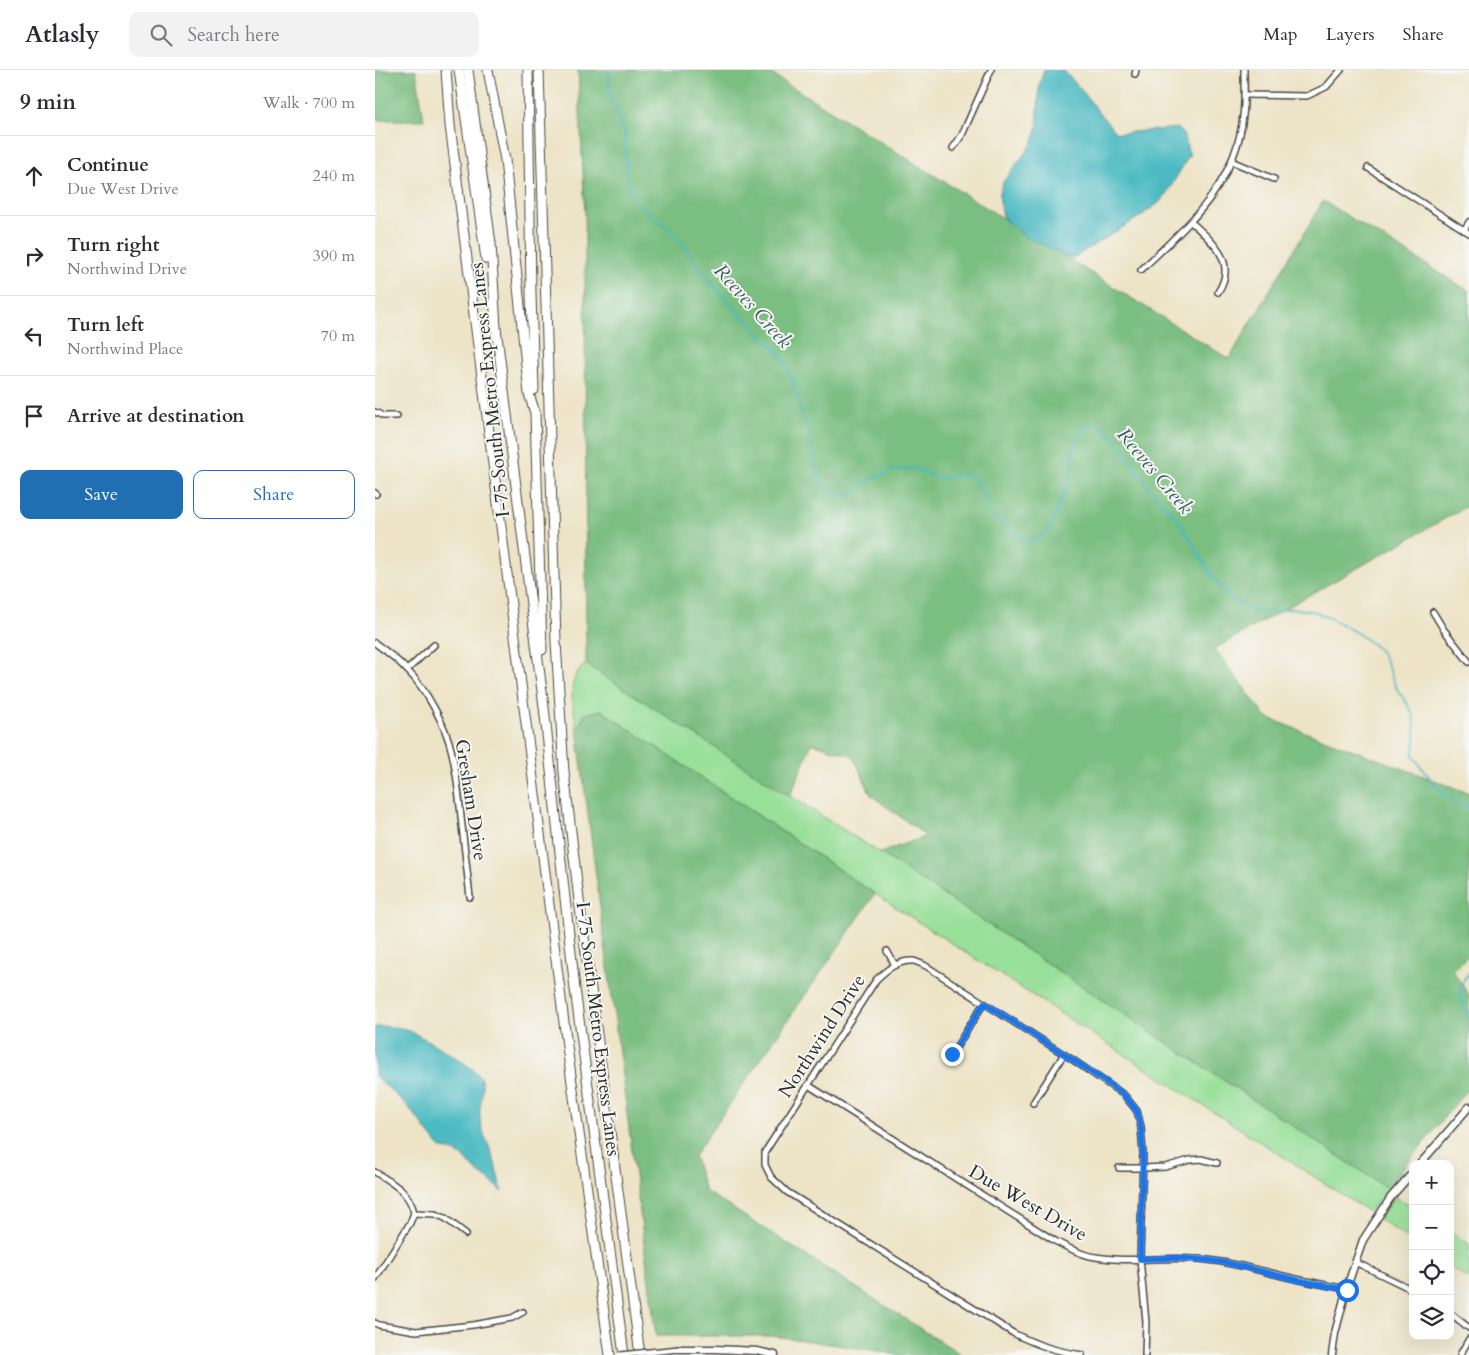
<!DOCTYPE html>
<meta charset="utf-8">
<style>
:root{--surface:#fff;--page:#f2f2f3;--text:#2b2b33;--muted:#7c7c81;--line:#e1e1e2;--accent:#1f6fb2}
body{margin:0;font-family:Cardo,serif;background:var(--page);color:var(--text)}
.controls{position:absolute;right:15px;bottom:15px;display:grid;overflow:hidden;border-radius:10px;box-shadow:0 5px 20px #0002}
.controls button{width:45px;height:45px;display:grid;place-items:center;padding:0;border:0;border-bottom:1px solid var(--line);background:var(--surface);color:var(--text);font:25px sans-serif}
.stop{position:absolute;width:15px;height:15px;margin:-11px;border:4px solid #1a73e8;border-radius:50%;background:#fff}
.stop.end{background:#1a73e8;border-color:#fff;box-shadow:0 1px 5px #0008}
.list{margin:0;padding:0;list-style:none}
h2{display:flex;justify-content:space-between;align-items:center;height:65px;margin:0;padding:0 20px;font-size:21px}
h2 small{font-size:16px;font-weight:400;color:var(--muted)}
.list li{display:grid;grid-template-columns:32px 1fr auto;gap:15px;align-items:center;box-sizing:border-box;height:80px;padding:0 20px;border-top:1px solid var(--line)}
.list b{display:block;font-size:19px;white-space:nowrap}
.list p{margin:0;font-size:16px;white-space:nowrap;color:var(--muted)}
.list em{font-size:16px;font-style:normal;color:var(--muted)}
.actions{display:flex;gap:10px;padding:15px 20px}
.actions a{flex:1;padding:11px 0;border:1px solid var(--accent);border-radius:10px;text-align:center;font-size:18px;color:var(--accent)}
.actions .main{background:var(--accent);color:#fff}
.icon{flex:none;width:28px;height:28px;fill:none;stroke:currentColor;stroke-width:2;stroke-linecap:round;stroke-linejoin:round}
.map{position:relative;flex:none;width:1094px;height:1285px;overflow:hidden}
header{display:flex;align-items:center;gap:30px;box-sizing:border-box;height:70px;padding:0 25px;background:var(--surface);border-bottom:1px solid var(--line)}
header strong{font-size:24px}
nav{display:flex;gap:28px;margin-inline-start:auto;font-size:18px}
.search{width:350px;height:45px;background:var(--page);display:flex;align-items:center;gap:12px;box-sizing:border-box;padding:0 18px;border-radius:10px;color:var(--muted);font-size:19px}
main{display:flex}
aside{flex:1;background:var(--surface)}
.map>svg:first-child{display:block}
.green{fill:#98df99;stroke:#628562}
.forest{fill:#7abe81;stroke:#527456}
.water{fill:#4cbac2;stroke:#3c7276}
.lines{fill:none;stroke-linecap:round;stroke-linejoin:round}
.stream{stroke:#4cbac2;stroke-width:2}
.minor-casing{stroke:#484742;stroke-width:8}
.tertiary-casing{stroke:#484742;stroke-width:9}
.motorway-casing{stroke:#484742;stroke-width:11}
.minor{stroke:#fff;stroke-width:5}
.tertiary{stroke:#fff;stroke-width:6}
.motorway{stroke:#fff;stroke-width:9}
.minor-bridge-casing{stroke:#484742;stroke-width:8;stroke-linecap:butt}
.minor-bridge{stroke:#fff;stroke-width:5}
.route{stroke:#1a73e8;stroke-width:6}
.labels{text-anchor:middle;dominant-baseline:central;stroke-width:4;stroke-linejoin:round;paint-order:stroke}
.street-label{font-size:19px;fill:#2b2b2b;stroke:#f6f6f2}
.water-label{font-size:20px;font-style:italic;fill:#375d60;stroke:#f6f6f2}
</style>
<header>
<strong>Atlasly</strong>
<div class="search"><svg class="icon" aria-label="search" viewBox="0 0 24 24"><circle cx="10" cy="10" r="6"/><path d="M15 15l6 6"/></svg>Search here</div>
<nav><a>Map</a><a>Layers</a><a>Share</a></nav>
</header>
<main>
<aside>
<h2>9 min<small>Walk · 700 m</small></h2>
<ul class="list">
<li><svg class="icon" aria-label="ahead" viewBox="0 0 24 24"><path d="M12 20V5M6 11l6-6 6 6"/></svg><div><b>Continue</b><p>Due West Drive</p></div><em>240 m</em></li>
<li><svg class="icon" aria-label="right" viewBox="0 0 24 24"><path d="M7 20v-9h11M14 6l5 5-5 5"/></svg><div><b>Turn right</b><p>Northwind Drive</p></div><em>390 m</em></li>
<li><svg class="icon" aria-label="left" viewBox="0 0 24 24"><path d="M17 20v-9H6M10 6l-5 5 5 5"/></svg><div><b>Turn left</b><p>Northwind Place</p></div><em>70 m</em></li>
<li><svg class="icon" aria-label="arrive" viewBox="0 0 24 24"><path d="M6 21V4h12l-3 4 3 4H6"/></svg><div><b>Arrive at destination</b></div></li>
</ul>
<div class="actions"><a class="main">Save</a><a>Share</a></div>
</aside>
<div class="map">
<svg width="1094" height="1285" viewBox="0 0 1094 1285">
<rect width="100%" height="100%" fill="#f6f6f2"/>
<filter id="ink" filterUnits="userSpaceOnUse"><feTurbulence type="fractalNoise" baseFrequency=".02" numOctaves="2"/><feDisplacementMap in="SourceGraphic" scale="10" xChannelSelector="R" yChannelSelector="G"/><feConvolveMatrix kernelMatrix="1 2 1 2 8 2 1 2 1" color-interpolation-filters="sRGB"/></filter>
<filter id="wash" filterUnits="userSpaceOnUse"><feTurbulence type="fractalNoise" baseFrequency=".0096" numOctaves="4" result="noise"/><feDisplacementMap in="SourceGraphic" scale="20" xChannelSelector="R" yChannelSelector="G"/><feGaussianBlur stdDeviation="1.12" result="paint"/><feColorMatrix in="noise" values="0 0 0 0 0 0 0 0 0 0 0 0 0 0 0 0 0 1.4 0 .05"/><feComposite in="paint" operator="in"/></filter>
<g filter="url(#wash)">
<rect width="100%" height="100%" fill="#ede3c6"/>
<!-- green -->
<g class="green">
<path d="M211,594L415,726L505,783L1012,1118L994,1142L500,824L226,640L210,644L202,660C199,637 189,610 211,594Z"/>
<path d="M1020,1127L1038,1138V1172L1004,1149Z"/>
<path d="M1075,1162L1094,1174V1209L1075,1197Z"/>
</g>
<!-- forest -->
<g class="forest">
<path d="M0,0H41L49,50H0Z"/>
<path d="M203,0H390L854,289L948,131L1094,221V435L839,579L892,648L1094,723V885L1077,900L1094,925V1017L1012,1118L505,783L551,766L496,725L478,686L437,673L415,726L211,594L210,146Z"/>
<path d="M226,640L500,824L319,1086L330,1121L587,1285H520L510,1282L399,1266H281L202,660L210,644Z"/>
</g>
<!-- water -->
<g class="water">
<path d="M669,0H688L703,16L740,62L746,63L803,58L808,64L814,83V86L793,121L784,133L763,148L698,188H695L650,166L634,154L628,147L626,139L624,124L628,112L657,74L662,60L664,16Z"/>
<path d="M12,956C20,957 28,958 35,961C47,967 101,997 105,1007C111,1020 103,1036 105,1049C107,1064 116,1078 120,1093C122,1103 124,1113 128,1122L113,1109L101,1101L89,1087L75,1080L67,1079L63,1075L32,1035L0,1006V957Z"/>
</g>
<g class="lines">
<!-- stream -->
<g class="stream">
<path d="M233,0L234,21L250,64L252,109L259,129L276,146L294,159L308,174L324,198L343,221L385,265L402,281L410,293L419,314L424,336L433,359L441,400L450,419L462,426L472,425L500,407L517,401L534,398L543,399L558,407L567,408L575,407L584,404L592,405L600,410L605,416L614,441L619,448L647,468L656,470L664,468L671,462L676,455L693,415L697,398L699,381L709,356C711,356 714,354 716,354C736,354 755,391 765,405C773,418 783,429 794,440C821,468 830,511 864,533C890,550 892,540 918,539C926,539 933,540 940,542C957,548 998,570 1007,584C1015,596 1016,611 1024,622C1038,641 1041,646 1040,671C1039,676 1040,681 1038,685C1051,704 1071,733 1094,738"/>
<path d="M1094,903C1079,919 1086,931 1094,948"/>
</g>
</g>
</g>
<g filter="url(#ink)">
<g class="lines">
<defs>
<g id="minor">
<path d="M760,4L761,0"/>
<path d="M869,25L932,26L951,17L966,0"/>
<path d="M578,78L587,65L616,0"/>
<path d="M856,91L899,109"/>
<path d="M993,98L1094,163"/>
<path d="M816,152C837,171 863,192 843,222"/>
<path d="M1089,160L1094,152"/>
<path d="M766,200C813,155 861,115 868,46C870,31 869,15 869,0"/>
<path d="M0,342L8,346H22"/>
<path d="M0,423L1,424"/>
<path d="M1058,542L1069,560L1094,592"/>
<path d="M0,573C11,581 23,590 32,600C52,620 71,656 77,683C82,704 84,726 86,747C89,774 92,801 95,827"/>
<path d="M32,600L59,575"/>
<path d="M512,881L520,895"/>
<path d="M577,984L609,933"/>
<path d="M433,1015L680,1171C691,1177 703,1183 715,1186C754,1194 794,1185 833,1190C859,1193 883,1200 908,1206C929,1211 950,1215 972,1219"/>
<path d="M658,1033L689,984"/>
<path d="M744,1098H768L790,1097L815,1090L826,1089L842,1093"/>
<path d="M0,1102C17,1113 35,1122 39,1143"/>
<path d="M39,1143L60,1144L70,1148L91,1164"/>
<path d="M980,1192L1038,1220"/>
<path d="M0,1209L35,1153L39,1143"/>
<path d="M1075,1243L1094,1258"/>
<path d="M0,1253L4,1255L41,1261L98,1255L137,1248L148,1242"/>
<path d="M707,1285C680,1281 662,1275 638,1263L412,1122L396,1107L390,1095V1082L501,910C511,900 523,890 539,891C542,892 547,894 551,896L698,990L749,1025L762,1041L766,1057L768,1083L765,1189L771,1252L770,1285"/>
<path d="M1085,1285L1094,1269"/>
</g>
<g id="tertiary">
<path d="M1045,1094L1094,1037"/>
<path d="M304,1279H340L382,1281L400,1285"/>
<path d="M957,1285L960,1263L973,1214L988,1170L1016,1127L1038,1102"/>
</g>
<g id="motorway">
<path d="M71,0L75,55L193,984L235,1285"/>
<path d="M84,0L111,189"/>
<path d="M93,0L116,174L121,258L169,637L200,919L249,1285"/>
<path d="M113,0L130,90L154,324L160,343L167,580"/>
<path d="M153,0L156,224L159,320"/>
<path d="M164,0L181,572L189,702L204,830L265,1285"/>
</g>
</defs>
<!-- minor casing -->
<use href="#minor" class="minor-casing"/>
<!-- tertiary casing -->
<use href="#tertiary" class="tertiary-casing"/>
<!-- motorway casing -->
<use href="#motorway" class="motorway-casing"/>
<!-- minor -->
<use href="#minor" class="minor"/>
<!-- tertiary -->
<use href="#tertiary" class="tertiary"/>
<!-- motorway -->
<use href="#motorway" class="motorway"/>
<defs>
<path id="minor-bridge" d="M245,1285L304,1279"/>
</defs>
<!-- minor-bridge casing -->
<use href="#minor-bridge" class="minor-bridge-casing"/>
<!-- minor-bridge -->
<use href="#minor-bridge" class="minor-bridge"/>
</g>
</g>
<g class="lines" filter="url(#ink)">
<!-- route -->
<path class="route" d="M577,984L609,933L698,990L731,1012L749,1025L762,1041L766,1057L768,1083L765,1189L804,1188L832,1190L852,1193L922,1210L972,1220"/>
</g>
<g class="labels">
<!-- street labels -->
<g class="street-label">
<text transform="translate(115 320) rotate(-96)">I-75 South Metro Express Lanes</text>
<text transform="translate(96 730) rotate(81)">Gresham Drive</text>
<text transform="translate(223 959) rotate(83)">I-75 South Metro Express Lanes</text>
<text transform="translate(447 966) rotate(-57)">Northwind Drive</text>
<text transform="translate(653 1133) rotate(30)">Due West Drive</text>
</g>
<!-- water labels -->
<g class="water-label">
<text transform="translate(378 236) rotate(48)">Reeves Creek</text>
<text transform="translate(780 401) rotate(50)">Reeves Creek</text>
</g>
</g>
</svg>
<div class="controls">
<button>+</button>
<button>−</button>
<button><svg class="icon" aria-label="locate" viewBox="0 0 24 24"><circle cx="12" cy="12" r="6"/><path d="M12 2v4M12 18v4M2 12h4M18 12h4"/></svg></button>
<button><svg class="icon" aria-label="layers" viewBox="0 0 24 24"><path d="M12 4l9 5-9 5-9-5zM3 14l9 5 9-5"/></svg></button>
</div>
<div class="stop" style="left:972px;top:1220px"></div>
<div class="stop end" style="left:577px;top:984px"></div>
</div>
</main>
